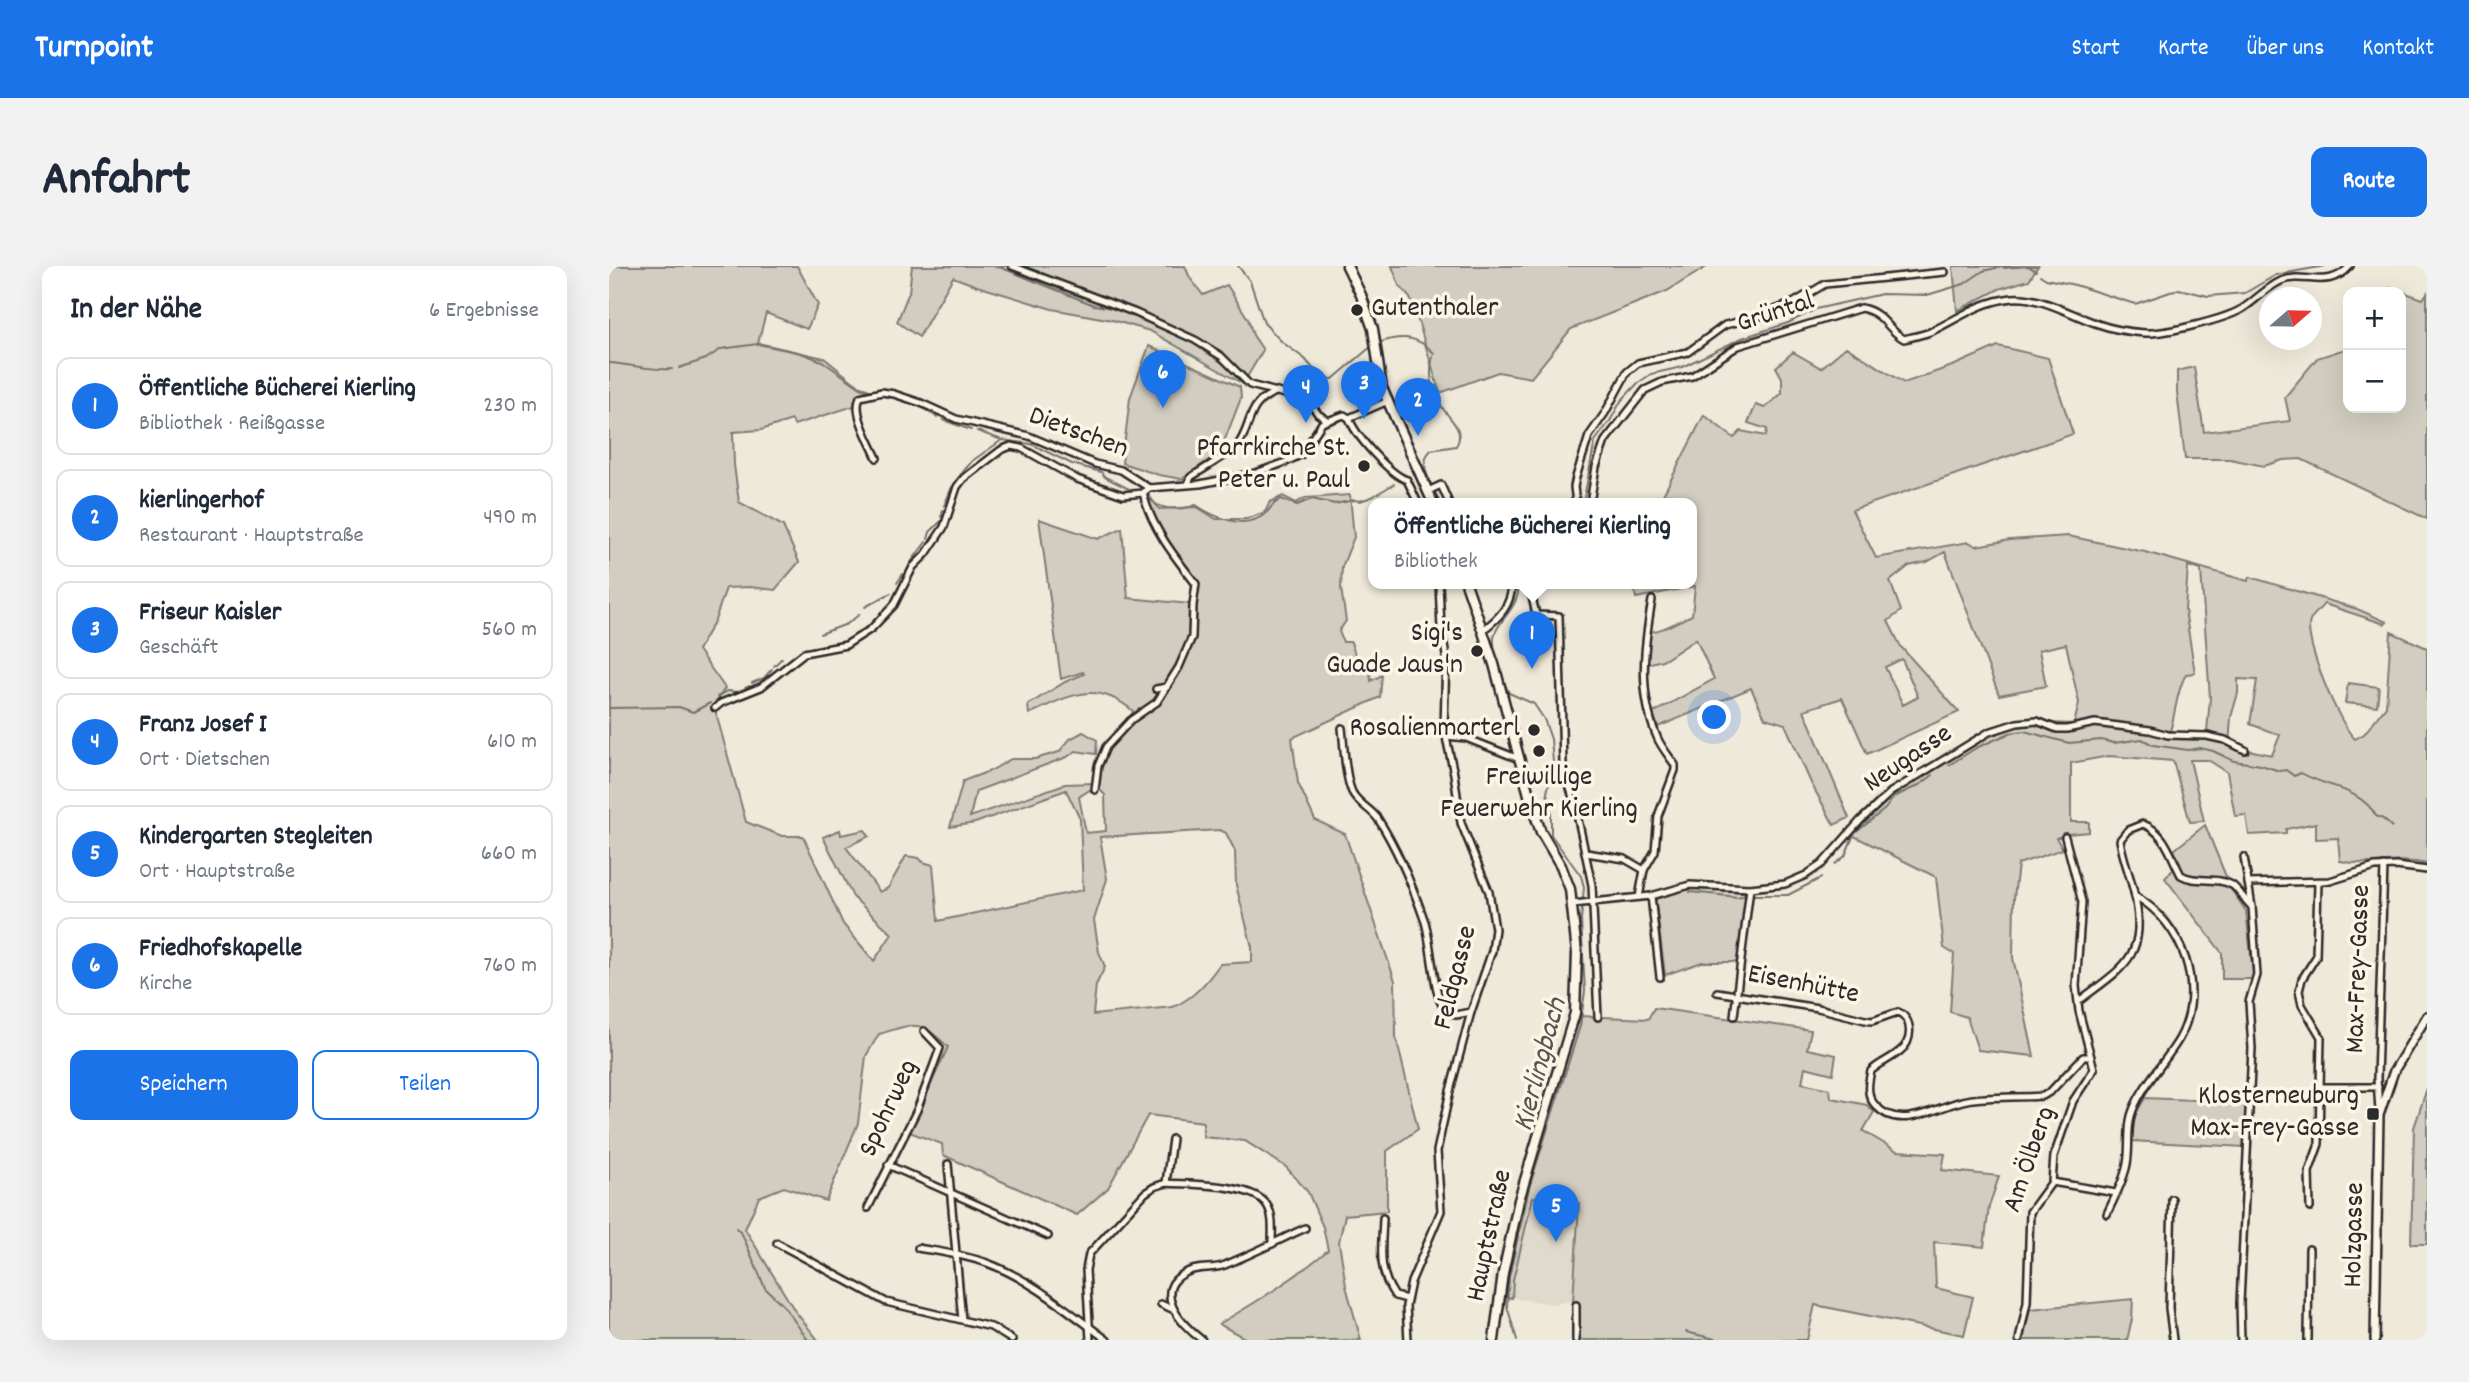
<!DOCTYPE html>
<html lang="de">
<meta charset="utf-8">
<style>
:root{--surface:#fff;--page:#f2f2f3;--text:#1f2937;--muted:#747a83;--line:#e0e1e3;--accent:#1a73e8}
body{margin:0;font-family:Dekko,sans-serif;background:var(--page);color:var(--text)}
.controls{position:absolute;right:21px;top:21px;display:grid;overflow:hidden;border-radius:14px;box-shadow:0 7px 28px #0002}
.controls button{width:63px;height:63px;display:grid;place-items:center;padding:0;border:0;border-bottom:2px solid var(--line);background:var(--surface);color:var(--text);font:35px sans-serif}
.compass{position:absolute;left:1650px;top:21px;width:63px;height:63px;border-radius:50%;background:var(--surface);box-shadow:0 7px 28px #0002;rotate:70deg}
.you{position:absolute;left:1106px;top:452px;width:24px;height:24px;margin:-18px;border:5px solid #fff;border-radius:50%;background:#1a73e8;box-shadow:0 0 0 10px #1a73e833}
.badge{display:grid;place-items:center;width:46px;height:46px;border-radius:50%;background:var(--accent);color:#fff;font-size:23px;font-weight:700}
.pin{position:absolute;translate:-50% -58px;filter:drop-shadow(0 2px 4px #0008)}
.pin::after{content:'';position:absolute;top:37px;width:24px;height:21px;background:inherit;clip-path:polygon(0 0,100% 0,50% 100%)}
.popup{position:absolute;left:759px;top:232px;width:329px;height:91px;box-sizing:border-box;display:grid;place-content:center;border-radius:14px;background:var(--surface);filter:drop-shadow(0 2px 5px #0005);font-size:23px;white-space:nowrap;color:var(--muted)}
.popup b{font-size:26px;color:var(--text)}
.popup::after{content:'';position:absolute;left:50%;top:100%;margin-left:-14px;border:14px solid transparent;border-top-color:var(--surface)}
.list{margin:0;padding:0;list-style:none}
h2{display:flex;justify-content:space-between;align-items:center;height:91px;margin:0;padding:0 28px;font-size:30px}
h2 small{font-size:23px;font-weight:400;color:var(--muted)}
.list li{display:grid;grid-template-columns:46px 1fr auto;gap:21px;align-items:center;box-sizing:border-box;height:98px;margin:0 14px 14px;padding:0 14px;border:2px solid var(--line);border-radius:14px}
.list b{display:block;font-size:26px;white-space:nowrap}
.list p{margin:0;font-size:23px;white-space:nowrap;color:var(--muted)}
.list em{font-size:23px;font-style:normal;color:var(--muted)}
.actions{display:flex;gap:14px;padding:21px 28px}
.actions a{flex:1;padding:16px 0;border:2px solid var(--accent);border-radius:14px;text-align:center;font-size:24px;color:var(--accent)}
.actions .main{background:var(--accent);color:#fff}
.map{position:relative;flex:none;width:1818px;height:1074px;overflow:hidden;border-radius:14px}
header{display:flex;align-items:center;gap:42px;box-sizing:border-box;height:98px;padding:0 35px;background:var(--accent);color:#fff}
header strong{font-size:33px}
nav{display:flex;gap:38px;margin-inline-start:auto;font-size:24px}
.intro{display:flex;align-items:center;justify-content:space-between;box-sizing:border-box;height:168px;padding:0 42px}
h1{margin:0;font-size:49px}
.button{padding:18px 32px;border-radius:14px;background:var(--accent);color:#fff;font-size:24px;font-weight:700}
main{display:flex;gap:42px;padding:0 42px}
aside{flex:1;background:var(--surface);border-radius:14px;box-shadow:0 7px 28px #0002}
.map>svg:first-child{display:block}
.built{fill:#e0dacc}
.green{fill:#d2cdc0;stroke:#7e7c76;stroke-width:2;fill-rule:evenodd}
.lines{fill:none;stroke-linecap:round;stroke-linejoin:round}
.stream{stroke:#75736d;stroke-width:2}
.street-casing{stroke:#2b2b2b;stroke-width:10}
.secondary-casing{stroke:#2b2b2b;stroke-width:12}
.primary-casing{stroke:#2b2b2b;stroke-width:13}
.street{stroke:#fcf5e5;stroke-width:5}
.secondary{stroke:#fcf5e5;stroke-width:7}
.primary{stroke:#fcf5e5;stroke-width:8}
.poi-dot{fill:#2b2b2b;stroke:#fcf5e5;stroke-width:2.5}
.labels{text-anchor:middle;dominant-baseline:central;stroke-width:7;stroke-linejoin:round;paint-order:stroke}
.poi-label{font-size:28px;fill:#2b2b2b;stroke:#fcf5e5;text-anchor:end}
.street-label{font-size:28px;fill:#2b2b2b;stroke:#fcf5e5}
.water-label{font-size:30px;font-style:italic;fill:#565552;stroke:#fcf5e5}
</style>
<header>
<strong>Turnpoint</strong>
<nav><a>Start</a><a>Karte</a><a>Über uns</a><a>Kontakt</a></nav>
</header>
<div class="intro"><h1>Anfahrt</h1><a class="button">Route</a></div>
<main>
<aside>
<h2>In der Nähe<small>6 Ergebnisse</small></h2>
<ul class="list">
<li><span class="badge">1</span><div><b>Öffentliche Bücherei Kierling</b><p>Bibliothek · Reißgasse</p></div><em>230 m</em></li>
<li><span class="badge">2</span><div><b>kierlingerhof</b><p>Restaurant · Hauptstraße</p></div><em>490 m</em></li>
<li><span class="badge">3</span><div><b>Friseur Kaisler</b><p>Geschäft</p></div><em>560 m</em></li>
<li><span class="badge">4</span><div><b>Franz Josef I</b><p>Ort · Dietschen</p></div><em>610 m</em></li>
<li><span class="badge">5</span><div><b>Kindergarten Stegleiten</b><p>Ort · Hauptstraße</p></div><em>660 m</em></li>
<li><span class="badge">6</span><div><b>Friedhofskapelle</b><p>Kirche</p></div><em>760 m</em></li>
</ul>
<div class="actions"><a class="main">Speichern</a><a>Teilen</a></div>
</aside>
<div class="map">
<svg width="1818" height="1074" viewBox="0 0 1818 1074">
<rect width="100%" height="100%" fill="#efe9da"/>
<filter id="ink" filterUnits="userSpaceOnUse"><feTurbulence type="fractalNoise" baseFrequency=".0143" numOctaves="2"/><feDisplacementMap in="SourceGraphic" scale="14" xChannelSelector="R" yChannelSelector="G"/><feConvolveMatrix kernelMatrix="1 2 1 2 8 2 1 2 1" color-interpolation-filters="sRGB"/></filter>
<g filter="url(#ink)">
<!-- built -->
<path class="built" d="M924,931L970,937L964,1035L945,1038L903,1032L904,1014Z"/>
<!-- green -->
<g class="green">
<path d="M0,0H188L209,39L198,63L157,47L149,77L215,92L246,117L262,125C252,128 247,129 245,140L185,159L183,154L152,164L124,166L125,199L130,236L174,260L190,296L166,324L141,321L117,322L106,354L89,384L116,422L105,440L137,556L173,570H194L234,658L265,695L283,668L244,631L214,571L231,564L232,569L256,564L260,570L237,581L271,626L279,622L297,590L310,592L314,596L324,599L329,655L474,624L471,553L457,524L366,557L341,561L354,515L383,504L402,493H426L450,486L461,473L474,466L488,474L487,488L467,485L458,491L367,525L361,551L456,518L485,517V521L470,531L477,567L497,565L496,529L488,521C491,506 493,492 501,478C508,467 519,458 524,445C486,413 460,430 420,448L419,439L456,416L475,408L474,406L452,413L430,253L489,273L513,262L519,332L581,338L589,315C566,292 550,264 537,235L539,228L550,243L588,241L607,253H637L656,246L661,236L674,230L687,237L696,232L741,229L745,271L733,301L732,322L737,355L730,365L734,376H742L748,395L760,394L762,415L773,409L771,431L683,472L689,517L706,554L736,568L786,715L787,771L809,863L778,885V945L736,949L730,976L737,1020L752,1074H639L610,1058C649,1035 685,1013 719,984L714,961L699,926L677,901L636,875L594,871V856L539,849L499,922L468,949L334,889L333,878L300,866L339,781C310,753 307,757 270,768L257,790L249,857L217,935L175,921L150,931L136,963L186,1045L209,1074H0ZM611,564L617,567L626,585L627,619L643,681V696L611,698C598,716 585,732 564,741L484,749L487,719L496,701L490,686L485,654L498,613L491,571Z"/>
<path d="M303,0H576L581,12L594,29L618,19L639,53L644,69L654,84L634,118L541,65L503,54L443,43L368,20L344,11L310,71L288,56L300,26Z"/>
<path d="M783,0H1099L1058,25L962,63L922,112L889,106L831,127L807,48L801,32L790,19Z"/>
<path d="M1344,0H1429L1420,14L1390,23L1348,45Z"/>
<path d="M1782,22L1814,33L1818,27V253L1692,193L1674,194L1655,200L1621,193H1576L1568,126V105L1585,101L1595,166L1681,155L1676,131L1708,92L1739,82V142H1792V26H1782Z"/>
<path d="M540,80L631,121L632,132L611,186L573,213L550,209L513,197L521,132Z"/>
<path d="M1389,80L1439,92L1464,168L1243,244L1267,292L1360,276L1367,280L1401,274L1459,270L1536,286L1639,315L1641,311L1748,343L1778,356L1776,358L1715,338C1711,343 1703,350 1701,355C1694,375 1731,460 1746,473L1755,468L1777,440L1782,366L1818,382V598C1786,590 1763,602 1731,595L1729,572L1707,573V557L1677,563V567L1640,569L1637,549L1626,550L1618,506L1599,494H1581L1595,555L1581,556L1564,495L1500,490L1462,497V556H1480V566L1458,568L1447,572L1454,583L1409,598L1405,632L1404,692L1425,790L1369,784L1358,751L1341,746L1345,688L1335,682L1327,611L1239,567L1279,525L1381,465L1428,453L1442,457L1465,458L1470,437L1457,378L1430,384L1437,420L1390,429L1336,286L1318,296L1300,300L1281,315L1292,345L1279,355L1292,381L1350,446L1258,488L1233,432L1195,444L1240,552L1225,559L1202,517L1176,458L1156,452L1142,422L1049,461L1044,447L1105,413L1087,373L1057,393L1038,398L1039,366C1055,365 1068,355 1083,349L1086,320L1027,332L1024,317H1082V237H1044L1052,233L1095,149L1125,172L1132,165L1157,170L1158,163L1139,157L1147,139L1156,142L1173,127V112L1167,101L1184,86L1212,102L1237,81L1295,117L1346,99ZM1579,300L1592,304L1601,432L1598,466L1581,468L1561,465C1567,446 1567,426 1577,408L1586,407L1576,344ZM1293,393L1309,431L1294,439L1276,401ZM1629,413L1648,414L1641,458L1671,469L1663,489L1620,480L1622,451L1629,427Z"/>
<path d="M1739,417L1770,421L1768,440L1736,437Z"/>
<path d="M1596,559L1622,623L1637,645L1644,707L1642,713H1613V687L1556,612L1571,596L1565,584Z"/>
<path d="M1086,622L1134,626L1137,630L1130,696H1093L1056,709L1046,631Z"/>
<path d="M1045,742L1202,764L1198,783L1227,789L1224,808L1196,801L1193,817L1221,823L1222,832L1258,839L1265,846L1254,865L1288,885L1336,888L1333,904L1390,910L1380,941L1375,981L1325,976L1327,1022L1364,1031L1355,1069L1206,1039L1198,1074H970L971,1045L964,1035L970,937L924,931L904,1014L903,1032L897,1031V1014L919,916L971,750L1039,753Z"/>
<path d="M1818,822V978H1802L1805,862Z"/>
<path d="M1638,831L1636,881L1522,875L1526,849L1536,832L1585,834Z"/>
<path d="M1524,1033L1523,1053L1518,1074H1414L1421,1043Z"/>
</g>
<g class="lines">
<!-- stream -->
<g class="stream">
<path d="M388,0L485,39L509,43"/>
<path d="M629,0L641,15L655,57L673,76L696,93L712,112L724,113L764,79"/>
<path d="M1419,0L1427,5"/>
<path d="M1395,2L1419,0"/>
<path d="M1431,9L1437,13L1466,19L1526,38L1570,23L1599,30L1636,27L1667,9L1716,0"/>
<path d="M519,48L526,51"/>
<path d="M528,52L579,74L618,100"/>
<path d="M769,77C791,69 808,69 825,87C819,104 822,126 833,141C841,154 857,165 847,180L822,184C807,199 824,220 831,237"/>
<path d="M0,97C21,98 42,105 63,103"/>
<path d="M70,102L97,93L112,83L149,78L192,87L213,95L253,123L266,125"/>
<path d="M690,113L704,105"/>
<path d="M279,130L308,139L328,151"/>
<path d="M334,154L362,164"/>
<path d="M368,165L393,174"/>
<path d="M345,217L363,195L393,174L422,178L463,198L492,206L496,211L524,225"/>
<path d="M538,230C549,245 570,245 587,239C605,251 635,265 656,248C663,242 661,239 672,233L688,239L703,233L726,238L745,234L751,235L763,231L785,218"/>
<path d="M974,237L986,175L1001,155L1012,135L1029,117L1042,108L1073,101L1133,72L1179,57L1207,43L1273,28L1318,29L1355,18L1374,5L1395,0"/>
<path d="M335,240L343,221"/>
<path d="M332,251L334,244"/>
<path d="M319,273L321,266L331,256"/>
<path d="M302,296L317,276"/>
<path d="M288,317L294,308"/>
<path d="M256,341L282,327"/>
<path d="M211,368L238,358L251,348"/>
<path d="M165,400L173,392"/>
<path d="M143,417L155,412L163,403"/>
<path d="M133,424L140,420"/>
<path d="M108,431L119,425L129,426"/>
<path d="M0,442L70,441L84,446L101,437"/>
<path d="M1340,499L1367,482L1401,467L1415,465L1460,477L1492,474L1505,477L1533,473L1544,479L1579,484L1591,482L1604,485L1625,495L1652,499L1671,505L1677,504L1685,510L1692,507C1717,521 1753,523 1767,550L1774,553L1783,561"/>
<path d="M1226,598L1236,590L1245,568L1276,543L1285,531L1312,518L1324,509"/>
<path d="M1081,626L1129,631L1136,629"/>
<path d="M1145,629H1179L1212,612"/>
<path d="M127,962L133,968L156,1022L174,1039L199,1074"/>
<path d="M1077,1066L1110,1074"/>
<path d="M908,1074L898,1040L900,1011L920,922L971,760L976,725L972,654L975,621L972,610L942,569V544L938,527L944,496L942,473L935,453L925,438L900,427C894,416 881,378 886,367C895,348 910,341 910,317"/>
</g>
<defs>
<g id="street">
<path d="M403,0L527,47L586,74L612,90L641,119L699,134L709,148L718,154"/>
<path d="M740,152C746,169 780,208 798,214"/>
<path d="M740,152L779,135"/>
<path d="M268,192C261,176 243,146 251,131L273,126L285,128L312,137L347,153L420,170L486,198L512,204L540,222L591,218L616,213L647,207L677,196L693,188L713,157L735,149L740,152"/>
<path d="M798,214L809,237"/>
<path d="M579,218L582,211L626,183C645,161 635,138 667,126"/>
<path d="M819,225L832,219L840,237"/>
<path d="M967,237L965,221L967,211L980,170L996,147L1018,106L1029,97L1079,86L1116,59L1148,51L1184,37L1216,18L1336,6"/>
<path d="M981,237L987,201L996,175L1036,124L1053,116L1083,110L1129,80L1252,42C1276,47 1277,63 1295,73C1303,71 1313,69 1321,66C1351,52 1369,36 1403,32C1429,29 1465,50 1489,58C1503,63 1521,66 1536,67C1557,68 1616,53 1633,43C1647,34 1658,21 1672,15C1696,5 1719,25 1741,0"/>
<path d="M920,317L927,349L950,350L954,498L966,539L983,619L989,751"/>
<path d="M874,364C890,352 903,339 903,317"/>
<path d="M547,423L558,421"/>
<path d="M106,442L112,437L152,421L195,387L237,379L262,363L285,339L304,301L317,288L335,261L348,221L354,213L392,184L402,180L412,182L468,213L514,229L534,227L540,222"/>
<path d="M733,462C735,480 736,511 743,526C749,538 761,542 769,553C789,584 804,621 816,656C822,675 825,730 834,740C837,744 843,747 847,749L862,746"/>
<path d="M837,470L857,472L910,493"/>
<path d="M486,524L489,500L497,481L522,454L548,436L570,401L583,371L584,339L587,318C565,290 542,261 534,227"/>
<path d="M977,587L1016,593L1035,604"/>
<path d="M1639,617L1721,615L1766,601L1787,600L1818,604"/>
<path d="M1042,630L1051,711"/>
<path d="M1030,631L1035,604L1046,585L1049,550L1066,504V499C1060,490 1052,481 1048,471C1029,427 1035,380 1043,334"/>
<path d="M964,638L1042,630L1081,619L1141,622L1176,618L1197,609L1213,598L1251,555L1282,526L1380,466L1408,457L1428,455L1448,463H1458L1486,457L1541,464L1559,469L1598,470L1616,474L1636,484"/>
<path d="M1108,726L1209,742L1256,754L1263,755L1289,746C1304,753 1304,775 1291,785C1282,793 1270,797 1262,805C1259,818 1257,830 1267,840C1292,867 1329,839 1358,834C1382,830 1409,832 1434,830L1442,825L1474,791H1481"/>
<path d="M1470,735C1513,702 1539,691 1526,631C1522,611 1514,594 1511,574L1519,564L1534,558C1557,567 1561,589 1572,609C1587,618 1608,610 1623,619C1630,624 1636,635 1643,641"/>
<path d="M1125,750L1141,622"/>
<path d="M1711,821H1769"/>
<path d="M1770,845L1768,812L1775,600"/>
<path d="M339,898L353,1054"/>
<path d="M279,899L439,970"/>
<path d="M1443,916L1507,927"/>
<path d="M557,917L563,873"/>
<path d="M1563,933L1560,1042L1564,1074"/>
<path d="M259,942L308,844L331,782L315,765"/>
<path d="M1701,942L1700,906L1710,878L1712,771L1693,739L1690,725L1693,713L1707,691L1709,616"/>
<path d="M1498,948C1505,932 1515,915 1518,898C1521,883 1518,865 1522,850C1529,824 1556,797 1570,773C1598,723 1574,657 1526,630"/>
<path d="M774,952C773,982 768,1004 786,1030L798,1033"/>
<path d="M168,977L277,1036L382,1061L403,1074"/>
<path d="M309,982C332,986 356,989 378,997C422,1013 461,1047 498,1074"/>
<path d="M552,1038L563,1043"/>
<path d="M481,1074L477,1004L480,988L536,927L545,921L557,917C581,919 644,917 658,939C665,950 663,965 663,978"/>
<path d="M593,1074C572,1059 541,1023 578,1006C590,1000 604,1004 616,999C643,988 669,975 696,962"/>
<path d="M799,1074L797,1040L802,1016L832,945L828,885L841,825L862,746L883,685L886,663L880,626L852,557L845,508L835,462L837,389L832,363L830,317"/>
<path d="M967,1074V1039"/>
<path d="M1410,1074L1418,1036L1421,946L1443,916L1445,890L1464,835L1485,803L1470,745L1467,720L1473,636L1456,571"/>
<path d="M1632,1074L1631,1037L1643,782L1640,736L1648,709L1643,641L1635,591"/>
<path d="M1699,1074L1700,983"/>
</g>
<path id="secondary" d="M1766,1074L1770,849L1785,805L1818,750"/>
<g id="primary">
<path d="M738,0L752,29L764,63L773,122L824,237"/>
<path d="M857,317L885,398L923,540L932,566L952,600L961,623L968,687L966,747L910,934L894,1007L885,1074"/>
</g>
</defs>
<!-- street casing -->
<use href="#street" class="street-casing"/>
<!-- secondary casing -->
<use href="#secondary" class="secondary-casing"/>
<!-- primary casing -->
<use href="#primary" class="primary-casing"/>
<!-- street -->
<use href="#street" class="street"/>
<!-- secondary -->
<use href="#secondary" class="secondary"/>
<!-- primary -->
<use href="#primary" class="primary"/>
</g>
</g>
<!-- markers -->
<g class="poi-dot">
<circle cx="748" cy="44" r="7"/>
<circle cx="755" cy="200" r="7"/>
<circle cx="868" cy="385" r="7"/>
<circle cx="925" cy="464" r="7"/>
<circle cx="930" cy="485" r="7"/>
<rect x="1757" y="841" width="14" height="14" rx="3.5"/>
</g>
<g class="labels">
<!-- poi labels -->
<g class="poi-label">
<text x="762" y="44" text-anchor="start">Gutenthaler</text>
<text x="741" y="184">Pfarrkirche St.<tspan x="741" dy="32">Peter u. Paul</tspan></text>
<text x="854" y="369">Sigi's<tspan x="854" dy="32">Guade Jaus'n</tspan></text>
<text x="911" y="464">Rosalienmarterl</text>
<text x="930" y="513" text-anchor="middle">Freiwillige<tspan x="930" dy="32">Feuerwehr Kierling</tspan></text>
<text x="1750" y="832">Klosterneuburg<tspan x="1750" dy="32">Max-Frey-Gasse</tspan></text>
</g>
<!-- street labels -->
<g class="street-label">
<text transform="translate(1167 48) rotate(-18)">Grüntal</text>
<text transform="translate(469 168) rotate(20)">Dietschen</text>
<text transform="translate(1300 494) rotate(-34)">Neugasse</text>
<text transform="translate(1751 703) rotate(-88)">Max-Frey-Gasse</text>
<text transform="translate(848 712) rotate(-76)">Feldgasse</text>
<text transform="translate(1194 720) rotate(11)">Eisenhütte</text>
<text transform="translate(281 843) rotate(-65)">Spohrweg</text>
<text transform="translate(1422 894) rotate(-71)">Am Ölberg</text>
<text transform="translate(1747 969) rotate(-89)">Holzgasse</text>
<text transform="translate(882 970) rotate(-78)">Hauptstraße</text>
</g>
<!-- water labels -->
<g class="water-label">
<text transform="translate(933 799) rotate(-75)">Kierlingbach</text>
</g>
</g>
</svg>
<div class="controls">
<button>+</button>
<button>−</button>
</div>
<svg class="compass" viewBox="-18 -18 36 36"><path d="M0-13l5 13h-10z" fill="#e53935"/><path d="M0 13l5-13h-10z" fill="#747a83"/></svg>
<div class="you"></div>
<div class="pin badge" style="left:923px;top:403px">1</div>
<div class="popup"><b>Öffentliche Bücherei Kierling</b>Bibliothek</div>
<div class="pin badge" style="left:809px;top:170px">2</div>
<div class="pin badge" style="left:755px;top:153px">3</div>
<div class="pin badge" style="left:697px;top:157px">4</div>
<div class="pin badge" style="left:947px;top:976px">5</div>
<div class="pin badge" style="left:554px;top:142px">6</div>
</div>
</main>
